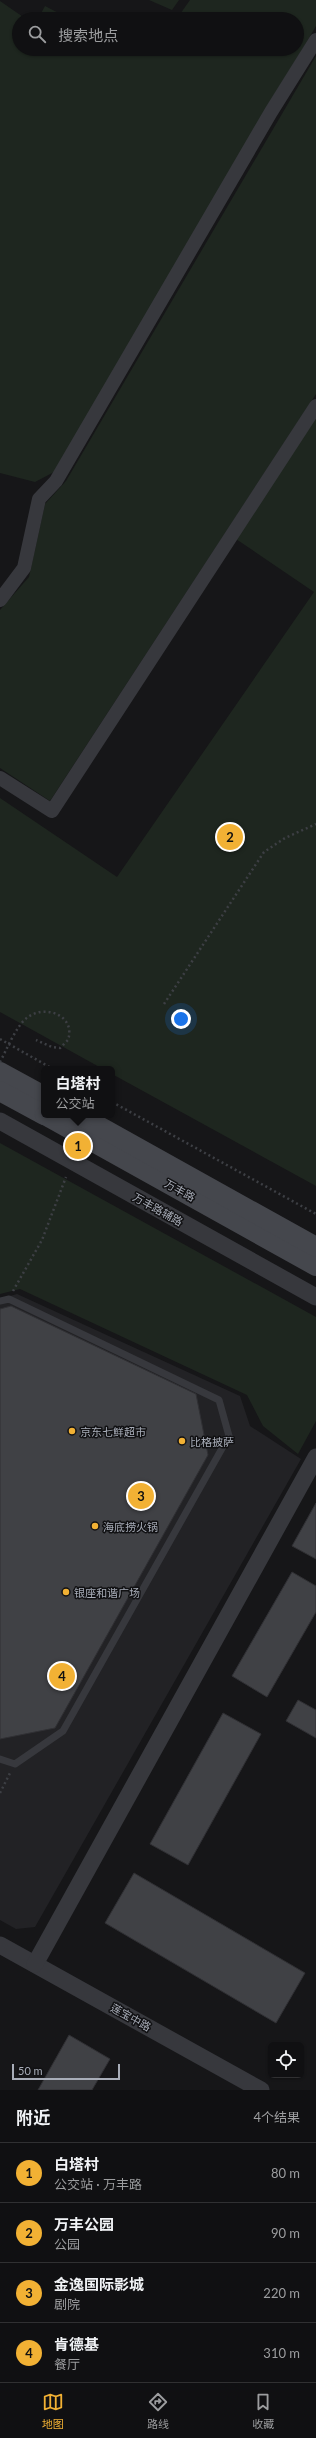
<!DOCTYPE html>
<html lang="zh">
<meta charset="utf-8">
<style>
:root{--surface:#101012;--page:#19191b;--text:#f1f3f6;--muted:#9c9d9f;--line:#303032;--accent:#f2b134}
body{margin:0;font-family:Lato,"Noto Sans SC",sans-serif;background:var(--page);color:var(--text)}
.controls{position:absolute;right:12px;bottom:12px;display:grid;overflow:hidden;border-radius:6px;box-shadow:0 1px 3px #0004}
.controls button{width:36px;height:36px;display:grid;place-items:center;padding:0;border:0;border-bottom:1px solid var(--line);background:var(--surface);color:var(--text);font:20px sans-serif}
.scale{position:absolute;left:12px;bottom:10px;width:108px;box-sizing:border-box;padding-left:4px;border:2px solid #a8adb8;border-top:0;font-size:11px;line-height:14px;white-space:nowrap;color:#a8adb8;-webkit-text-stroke:3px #111113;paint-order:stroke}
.you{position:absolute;left:181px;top:1019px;width:14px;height:14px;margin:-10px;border:3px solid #fff;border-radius:50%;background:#1a73e8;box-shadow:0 0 0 6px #1a73e833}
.badge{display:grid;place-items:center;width:26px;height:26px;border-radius:50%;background:var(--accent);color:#111;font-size:13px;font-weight:700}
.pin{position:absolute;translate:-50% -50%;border:2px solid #fff;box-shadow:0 1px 4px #0006}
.popup{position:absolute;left:41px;top:1066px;width:74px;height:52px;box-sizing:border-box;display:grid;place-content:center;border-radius:6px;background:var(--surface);filter:drop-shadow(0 1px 3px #0005);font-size:13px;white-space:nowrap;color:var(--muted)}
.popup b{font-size:15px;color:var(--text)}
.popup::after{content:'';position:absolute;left:50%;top:100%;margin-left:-8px;border:8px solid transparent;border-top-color:var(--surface)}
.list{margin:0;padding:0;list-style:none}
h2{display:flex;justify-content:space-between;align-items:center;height:52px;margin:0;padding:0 16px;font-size:17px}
h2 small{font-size:13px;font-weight:400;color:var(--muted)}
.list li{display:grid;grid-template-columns:26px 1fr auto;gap:12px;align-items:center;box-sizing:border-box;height:60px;padding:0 16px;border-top:1px solid var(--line)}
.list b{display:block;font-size:15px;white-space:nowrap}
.list p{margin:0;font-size:13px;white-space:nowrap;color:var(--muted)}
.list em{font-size:13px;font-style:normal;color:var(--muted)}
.icon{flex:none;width:22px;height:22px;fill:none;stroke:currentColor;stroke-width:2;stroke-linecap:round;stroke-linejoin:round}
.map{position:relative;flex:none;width:316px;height:2090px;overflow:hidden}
.search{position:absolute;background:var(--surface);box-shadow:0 1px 3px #0004;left:12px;right:12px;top:12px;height:44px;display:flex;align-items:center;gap:10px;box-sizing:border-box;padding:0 14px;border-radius:22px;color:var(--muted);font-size:15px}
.sheet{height:292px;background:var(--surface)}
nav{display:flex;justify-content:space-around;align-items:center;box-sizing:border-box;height:56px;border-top:1px solid var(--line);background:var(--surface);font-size:11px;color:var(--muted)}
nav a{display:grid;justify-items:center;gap:2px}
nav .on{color:var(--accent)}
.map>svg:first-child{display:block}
.built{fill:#222225}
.green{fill:#1e261f}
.building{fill:#404145;stroke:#303034}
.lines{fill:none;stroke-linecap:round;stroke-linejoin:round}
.path{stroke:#3d3f44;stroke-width:2.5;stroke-dasharray:2 3;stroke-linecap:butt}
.service{stroke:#37383d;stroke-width:7}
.minor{stroke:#37383d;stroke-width:14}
.tertiary{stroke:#37383d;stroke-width:17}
.secondary{stroke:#45474d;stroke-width:20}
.path-bridge{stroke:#3d3f44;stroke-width:2.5;stroke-dasharray:2 3;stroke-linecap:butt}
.poi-dot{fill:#f2b134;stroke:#111113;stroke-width:1.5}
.labels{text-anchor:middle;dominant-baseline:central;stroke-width:3;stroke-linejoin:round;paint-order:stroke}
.street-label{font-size:11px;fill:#a8adb8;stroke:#111113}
.poi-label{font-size:11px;fill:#a8adb8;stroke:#111113;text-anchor:start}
</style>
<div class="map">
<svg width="316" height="2090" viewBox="0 0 316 2090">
<rect width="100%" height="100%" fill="#161618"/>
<!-- built -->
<path class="built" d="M17,1294L240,1396L250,1426L301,1459L35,1927L16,1929L0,1920V1299Z"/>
<!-- green -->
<g class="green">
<path d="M149,0H179L172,10Z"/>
<path d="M190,0H316V26L54,472L35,482L0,473V1L26,19H19V49H297V19H173L178,17Z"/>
<path d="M45,6L70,19H38Z"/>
<path d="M316,56V394L50,801L0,768V610L29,577L45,504L66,481Z"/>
<path d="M316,417V1186L112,1074V1069H103L0,1012V798L117,877L314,592L236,539Z"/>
<path d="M0,1143L316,1317V1421L298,1454L263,1426L247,1395L20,1289L0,1294Z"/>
</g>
<!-- building -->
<g class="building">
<path d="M11,1306L196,1394L208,1455L55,1728L0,1739V1309Z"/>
<path d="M316,1503V1559L292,1546Z"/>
<path d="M292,1572L316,1586V1612L267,1697L232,1676Z"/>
<path d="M298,1700L316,1710V1738L286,1721Z"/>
<path d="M223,1713L261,1734L188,1865L150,1844Z"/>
<path d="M134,1873L305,1973L276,2023L105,1923Z"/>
<path d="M69,2035L110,2059L92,2090H38Z"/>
</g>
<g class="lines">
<!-- path -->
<g class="path">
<path d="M164,1004L264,852L285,838L316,824"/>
<path d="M0,1039L53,1069"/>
<path d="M112,1102L316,1214"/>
<path d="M13,1291L42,1240L66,1177"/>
<path d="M0,1793L10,1773"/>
</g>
<!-- service -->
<path class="service" d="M0,1301L9,1299L219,1400L229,1436L63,1731L15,1764L0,1759"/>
<!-- minor -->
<g class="minor">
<path d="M0,600L24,568L39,499L56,481L271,112L316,40"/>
<path d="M0,778L52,811L316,406"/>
</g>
<!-- tertiary -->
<g class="tertiary">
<path d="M0,1121L316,1297"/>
<path d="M0,1945L261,2090"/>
<path d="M35,1964L316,1457"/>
</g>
<!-- secondary -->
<g class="secondary">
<path d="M0,1072L44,1096"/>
<path d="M0,1091L44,1115"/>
<path d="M45,1115L316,1266"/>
<path d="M79,1115L316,1247"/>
</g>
<!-- path-bridge -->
<path class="path-bridge" d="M0,1062C6,1051 17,1024 28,1017C46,1004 76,1016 68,1040L60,1048L52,1047L36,1040"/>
</g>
<!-- markers -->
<g class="poi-dot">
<circle cx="72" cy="1431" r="4"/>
<circle cx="182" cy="1441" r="4"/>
<circle cx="95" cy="1526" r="4"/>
<circle cx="66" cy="1592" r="4"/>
</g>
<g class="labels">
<!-- street labels -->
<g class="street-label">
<text transform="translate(180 1190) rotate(29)">万丰路</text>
<text transform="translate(158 1209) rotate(29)">万丰路辅路</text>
<text transform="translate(131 2017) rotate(29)">莲宝中路</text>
</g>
<!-- poi labels -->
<g class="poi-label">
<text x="80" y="1431">京东七鲜超市</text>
<text x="190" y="1441">比格披萨</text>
<text x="103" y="1526">海底捞火锅</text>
<text x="74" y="1592">银座和谐广场</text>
</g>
</g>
</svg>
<div class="controls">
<button><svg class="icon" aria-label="locate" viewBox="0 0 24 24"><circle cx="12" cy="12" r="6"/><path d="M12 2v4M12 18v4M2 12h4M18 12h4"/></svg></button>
</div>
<div class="scale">50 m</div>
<div class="you"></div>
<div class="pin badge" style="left:78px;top:1146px">1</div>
<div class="popup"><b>白塔村</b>公交站</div>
<div class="pin badge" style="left:230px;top:837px">2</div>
<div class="pin badge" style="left:141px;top:1496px">3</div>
<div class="pin badge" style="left:62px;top:1676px">4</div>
<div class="search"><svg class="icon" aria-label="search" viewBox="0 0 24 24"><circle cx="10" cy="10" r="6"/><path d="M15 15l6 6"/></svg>搜索地点</div>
</div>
<section class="sheet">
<h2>附近<small>4个结果</small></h2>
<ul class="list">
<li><span class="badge">1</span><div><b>白塔村</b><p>公交站 · 万丰路</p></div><em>80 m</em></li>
<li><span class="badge">2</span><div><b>万丰公园</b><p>公园</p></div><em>90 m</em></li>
<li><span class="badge">3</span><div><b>金逸国际影城</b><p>剧院</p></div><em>220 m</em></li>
<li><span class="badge">4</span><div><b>肯德基</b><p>餐厅</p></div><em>310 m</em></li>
</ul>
</section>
<nav>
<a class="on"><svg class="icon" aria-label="map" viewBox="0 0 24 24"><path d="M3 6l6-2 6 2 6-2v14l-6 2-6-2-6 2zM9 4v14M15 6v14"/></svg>地图</a>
<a><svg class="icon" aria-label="directions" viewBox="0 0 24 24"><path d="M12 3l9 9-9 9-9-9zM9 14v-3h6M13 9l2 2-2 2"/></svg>路线</a>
<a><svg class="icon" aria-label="saved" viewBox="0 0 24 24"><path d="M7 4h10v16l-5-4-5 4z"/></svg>收藏</a>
</nav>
